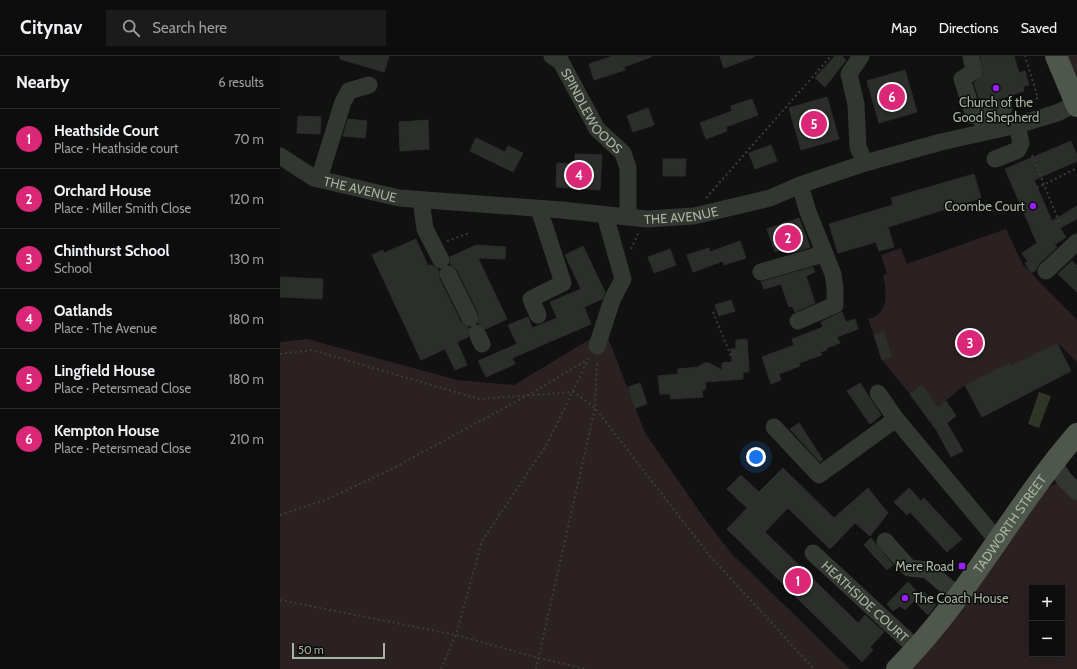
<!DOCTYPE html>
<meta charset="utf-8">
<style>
:root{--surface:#0c0d0c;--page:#1a1b1a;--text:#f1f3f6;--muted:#9a9c9d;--line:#2c2d2d;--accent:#db2777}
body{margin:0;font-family:Cabin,sans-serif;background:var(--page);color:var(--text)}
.controls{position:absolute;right:12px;bottom:12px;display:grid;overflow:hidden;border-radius:0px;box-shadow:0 2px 10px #0003}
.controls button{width:36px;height:36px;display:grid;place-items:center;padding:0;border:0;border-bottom:1px solid var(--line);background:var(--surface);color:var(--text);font:20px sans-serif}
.scale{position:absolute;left:12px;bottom:10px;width:93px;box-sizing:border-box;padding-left:4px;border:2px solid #a8b3a0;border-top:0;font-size:11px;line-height:14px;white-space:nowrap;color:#a8b3a0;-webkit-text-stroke:3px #0b0c0b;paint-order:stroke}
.you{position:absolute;left:476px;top:401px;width:14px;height:14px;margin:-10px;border:3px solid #fff;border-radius:50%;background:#1a73e8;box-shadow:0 0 0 6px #1a73e833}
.badge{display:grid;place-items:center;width:26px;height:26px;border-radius:50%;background:var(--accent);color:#fff;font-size:13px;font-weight:700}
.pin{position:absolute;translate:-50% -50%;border:2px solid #fff;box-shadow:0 1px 4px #0006}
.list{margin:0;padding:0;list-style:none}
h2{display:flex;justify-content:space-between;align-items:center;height:52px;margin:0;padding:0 16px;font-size:17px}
h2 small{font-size:13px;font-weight:400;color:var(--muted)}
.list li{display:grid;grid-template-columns:26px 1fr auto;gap:12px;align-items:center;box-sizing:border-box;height:60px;padding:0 16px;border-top:1px solid var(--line)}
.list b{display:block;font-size:15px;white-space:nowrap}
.list p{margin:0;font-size:13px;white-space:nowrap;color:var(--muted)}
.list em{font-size:13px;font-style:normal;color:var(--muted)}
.icon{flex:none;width:22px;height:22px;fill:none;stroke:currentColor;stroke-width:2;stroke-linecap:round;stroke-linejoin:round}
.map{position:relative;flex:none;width:797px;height:613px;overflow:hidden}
header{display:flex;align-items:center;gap:24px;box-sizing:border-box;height:56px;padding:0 20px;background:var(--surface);border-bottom:1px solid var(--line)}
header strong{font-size:19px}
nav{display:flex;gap:22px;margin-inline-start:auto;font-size:14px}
.search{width:280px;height:36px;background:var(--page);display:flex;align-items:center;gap:10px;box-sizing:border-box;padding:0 14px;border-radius:0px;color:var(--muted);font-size:15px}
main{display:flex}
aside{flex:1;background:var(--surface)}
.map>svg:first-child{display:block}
.green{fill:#2c2122;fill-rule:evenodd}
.water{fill:#303526}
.building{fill:#2b2e2a;stroke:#2a2d2a}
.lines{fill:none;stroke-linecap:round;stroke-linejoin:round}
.path{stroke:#393e37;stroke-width:2;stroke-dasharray:2 3;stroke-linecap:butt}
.minor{stroke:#323731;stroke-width:17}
.major{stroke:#4f564c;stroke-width:22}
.poi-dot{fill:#9a1dfd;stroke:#0b0c0b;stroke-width:1.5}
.labels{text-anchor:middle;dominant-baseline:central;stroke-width:3;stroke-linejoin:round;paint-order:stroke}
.poi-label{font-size:13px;fill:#a8b3a0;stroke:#0b0c0b;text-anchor:end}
.street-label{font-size:13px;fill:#a8b3a0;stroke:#0b0c0b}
</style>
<header>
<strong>Citynav</strong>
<div class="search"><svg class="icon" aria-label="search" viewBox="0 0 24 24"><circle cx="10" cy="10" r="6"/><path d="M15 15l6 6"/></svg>Search here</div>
<nav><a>Map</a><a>Directions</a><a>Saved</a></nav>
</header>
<main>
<aside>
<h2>Nearby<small>6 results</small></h2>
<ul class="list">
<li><span class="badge">1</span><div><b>Heathside Court</b><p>Place · Heathside court</p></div><em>70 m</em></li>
<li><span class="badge">2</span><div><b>Orchard House</b><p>Place · Miller Smith Close</p></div><em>120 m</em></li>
<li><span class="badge">3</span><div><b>Chinthurst School</b><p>School</p></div><em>130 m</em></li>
<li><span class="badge">4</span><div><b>Oatlands</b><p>Place · The Avenue</p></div><em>180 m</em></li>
<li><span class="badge">5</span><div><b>Lingfield House</b><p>Place · Petersmead Close</p></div><em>180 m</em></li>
<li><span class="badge">6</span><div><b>Kempton House</b><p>Place · Petersmead Close</p></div><em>210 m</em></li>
</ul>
</aside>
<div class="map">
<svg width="797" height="613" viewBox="0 0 797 613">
<rect width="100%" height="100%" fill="#101110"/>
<!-- green -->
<g class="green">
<path d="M787,0H797V20Z"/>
<path d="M726,173L743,209L797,264V306L777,287L734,309L736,321L729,307L685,329L658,351L642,329L630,338L602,304L612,300L605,276L594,279L588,263C609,259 607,236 603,219L607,217L601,199L621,192L627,208Z"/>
<path d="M325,274L365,377L427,466L451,497L570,613H0V286L27,283L177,324L234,329Z"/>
<path d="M784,423L797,436V613H632L654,589L763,435ZM752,532H782V598H752Z"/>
</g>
<!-- water -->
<path class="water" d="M759,336L771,340L759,372L748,368Z"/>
<!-- building -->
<g class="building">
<path d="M60,0H109L104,16L60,3Z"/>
<path d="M333,0H371V1L344,11L345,14L314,24L309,8Z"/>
<path d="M440,0H474V1L444,12Z"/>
<path d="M555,0H562L566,4L545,31L535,22Z"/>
<path d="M701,0H734L739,17L745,15L749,29L743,30L744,35L701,49L694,27L703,18Z"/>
<path d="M625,14L637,56L599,67L587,25Z"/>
<path d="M547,41L559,83L521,94L509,52Z"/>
<path d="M472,43L478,59L446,71L447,75L426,83L420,67L452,55L451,50Z"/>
<path d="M368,52L374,69L353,76L347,60Z"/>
<path d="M18,60L41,61L40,78L17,77Z"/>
<path d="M68,63L87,65L85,82L63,80Z"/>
<path d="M148,64L149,93L120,95L119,66Z"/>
<path d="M196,82L225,96L228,90L243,97L233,116L190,95Z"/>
<path d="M791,85L797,99V105L754,124L772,165L797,150V163L780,172L786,181L774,189L777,191L759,208L756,214L751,217L745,207L748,206L742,197L757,187L725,113Z"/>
<path d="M491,89L497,105L475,113L469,97Z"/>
<path d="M295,98L322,99L320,134L276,131L277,107L295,108Z"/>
<path d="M383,103H406L405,120H383Z"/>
<path d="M694,118L701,142L608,171L614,191L599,195L596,186L558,197L549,168L613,149L611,142Z"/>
<path d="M519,162L530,191L512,197L510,190L495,196L487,173Z"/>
<path d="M136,183L148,210L152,209L159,214V222L181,266L189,272L188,281L177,286L187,309L175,314L165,293L141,304L92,199L103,194L104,197Z"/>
<path d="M460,185L466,202L444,209L443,205L413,216L407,199L429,192L430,196Z"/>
<path d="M196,189L226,191L225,203L198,202L227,263L206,273L198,267L199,258L177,214L170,208V201Z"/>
<path d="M303,190L325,236L322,243L304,251L311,268L232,302L235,308L206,321L198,305L237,288L228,269L248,261L252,272L277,262L270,246L301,233L285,199Z"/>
<path d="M390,193L396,209L374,217L368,201Z"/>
<path d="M792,205L797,210V236L778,218Z"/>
<path d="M533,211L535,216L526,220L535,247L515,256L512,250L509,251L501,228L484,233L481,226Z"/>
<path d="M0,221L43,223L42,243L0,241Z"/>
<path d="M451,244L455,255L439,260L435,249Z"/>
<path d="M562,256L566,266L575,263L578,273L557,281L560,287L547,292V294L540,296L542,299L519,307L520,310L499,318L501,324L491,328L482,301L514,289L512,283L543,271L541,266Z"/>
<path d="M604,275L612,301L602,304L594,279Z"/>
<path d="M467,283L469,316H463V323L425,326L426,332L422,335L423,341L391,343L390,338H380L378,320L398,318V313L418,311L424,307H429L442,314V307L452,306L451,293H456V284Z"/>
<path d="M777,287L791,315L702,361L685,329L729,307L731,310Z"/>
<path d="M360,327L367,348L355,352L348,331Z"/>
<path d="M580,327L601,359L590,368L567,335Z"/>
<path d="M642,329L658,351L666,345L676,360L667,367L683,395L671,401L657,375L630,338Z"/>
<path d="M519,367L543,404L540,406L510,373Z"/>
<path d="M503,412L554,462L588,432L608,457L590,480L575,467L550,493L508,452L485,476L578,567L585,559L604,576L590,591L593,594L582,606L447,473L467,452L447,433L461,419L479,436Z"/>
<path d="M629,432L641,445L644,442L682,483L667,496L630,456L627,459L614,446Z"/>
<path d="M591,482L613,509L607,514L584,489Z"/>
<path d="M628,526L640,539L625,554L620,550L613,555L607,548Z"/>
<path d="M644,536L656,549L648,559L634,545Z"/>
</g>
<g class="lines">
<!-- path -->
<g class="path">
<path d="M737,49L758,42L745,0"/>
<path d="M752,99L780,168"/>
<path d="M757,132L797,112"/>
<path d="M426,142L551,0"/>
<path d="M167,185L189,177"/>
<path d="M351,193L359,176"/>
<path d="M433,256L451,300"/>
<path d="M0,298L32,294L199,343L294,336L315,352L430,500L534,613"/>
<path d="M0,459L45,444L108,415L250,338L307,304"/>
<path d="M0,544L176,579L258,602L306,613"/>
<path d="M161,613L176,579L202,485L267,388L309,302"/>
<path d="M256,613L315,352L317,305"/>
</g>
<!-- minor -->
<g class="minor">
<path id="s1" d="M272,0L281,6L317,73L343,97L348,112V160"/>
<path d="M581,0L569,18L576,48L578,91L585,107"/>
<path d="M691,0L694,15L682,23L694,60H701L705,76"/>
<path d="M701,60L724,52"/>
<path id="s2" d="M0,100L34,122L119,142L281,154L367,163L414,160L490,142L520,129L585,107L661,86L737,69L777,57L796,48"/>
<path d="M715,103L738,94L741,87L737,69"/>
<path d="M39,123L63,46L69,35L89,29"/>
<path d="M141,144L145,173L161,204"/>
<path d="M766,215L797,186"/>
<path d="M481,216L543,198"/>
<path d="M168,218L190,262"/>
<path d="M258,259L251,243L283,227L259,153"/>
<path d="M518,265L555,249V232L553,218L528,156L520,129"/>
<path d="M197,277L202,288"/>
<path d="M317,290L332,244L343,223L325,159"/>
<path d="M598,337L616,363"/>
<path d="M494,371L539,419L616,363L717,484"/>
<path d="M773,406L784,423L797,436"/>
<path d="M605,485L629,512L648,514L679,541"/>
<path id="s3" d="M533,497L637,593"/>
</g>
<!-- major -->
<g class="major">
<path d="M776,0L797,50"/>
<path id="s4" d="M617,613C687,543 732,453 797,378"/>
</g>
</g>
<!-- markers -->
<g class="poi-dot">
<circle cx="716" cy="32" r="4"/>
<circle cx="753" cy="150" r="4"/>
<rect x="678" y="506" width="8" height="8" rx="2"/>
<circle cx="625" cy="542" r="4"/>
</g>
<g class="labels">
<!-- poi labels -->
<g class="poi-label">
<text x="716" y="46" text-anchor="middle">Church of the<tspan x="716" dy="15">Good Shepherd</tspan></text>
<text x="745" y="150">Coombe Court</text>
<text x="674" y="510">Mere Road</text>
<text x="633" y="542" text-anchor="start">The Coach House</text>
</g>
<!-- street labels -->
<g class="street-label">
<text stroke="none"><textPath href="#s1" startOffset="69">SPINDLEWOODS</textPath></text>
<text stroke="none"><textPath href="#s2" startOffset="88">THE AVENUE</textPath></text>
<text stroke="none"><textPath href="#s2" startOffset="411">THE AVENUE</textPath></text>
<text stroke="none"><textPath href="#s4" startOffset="184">TADWORTH STREET</textPath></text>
<text stroke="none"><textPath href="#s3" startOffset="71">HEATHSIDE COURT</textPath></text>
</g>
</g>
</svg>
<div class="controls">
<button>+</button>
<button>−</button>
</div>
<div class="scale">50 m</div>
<div class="you"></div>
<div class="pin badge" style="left:518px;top:525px">1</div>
<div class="pin badge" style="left:508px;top:182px">2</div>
<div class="pin badge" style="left:690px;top:287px">3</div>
<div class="pin badge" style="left:299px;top:119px">4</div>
<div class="pin badge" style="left:534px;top:68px">5</div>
<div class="pin badge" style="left:612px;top:41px">6</div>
</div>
</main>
